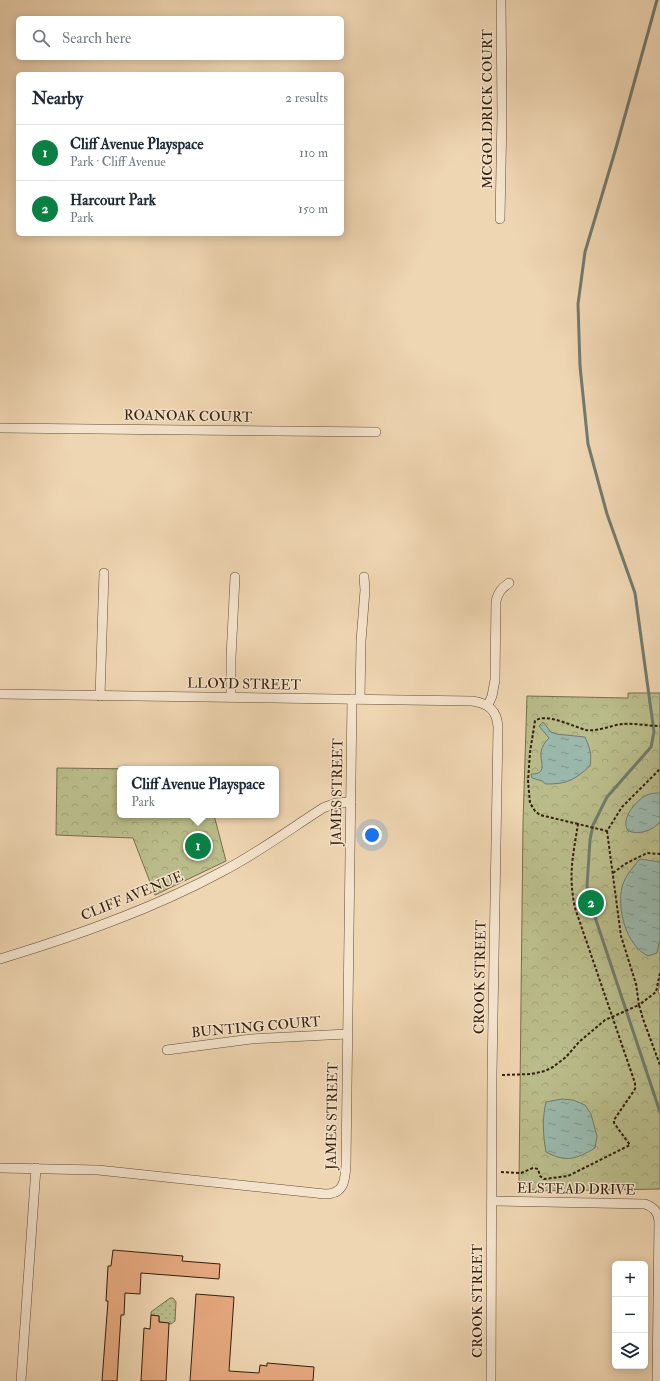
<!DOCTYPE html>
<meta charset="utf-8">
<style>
:root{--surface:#fff;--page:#f6f6f7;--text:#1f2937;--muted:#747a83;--line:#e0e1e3;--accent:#0b8043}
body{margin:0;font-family:"IM FELL Double Pica",serif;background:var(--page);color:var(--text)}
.controls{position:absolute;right:12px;bottom:12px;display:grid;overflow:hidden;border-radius:6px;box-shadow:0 2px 10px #0003}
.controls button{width:36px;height:36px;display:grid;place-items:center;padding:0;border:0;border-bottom:1px solid var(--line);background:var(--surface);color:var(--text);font:20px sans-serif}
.you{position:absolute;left:372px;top:835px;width:14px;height:14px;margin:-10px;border:3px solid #fff;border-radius:50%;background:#1a73e8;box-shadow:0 0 0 6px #1a73e833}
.badge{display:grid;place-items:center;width:26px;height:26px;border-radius:50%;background:var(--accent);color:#fff;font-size:13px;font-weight:700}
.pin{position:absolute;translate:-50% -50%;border:2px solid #fff;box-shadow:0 1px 4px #0006}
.popup{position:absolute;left:117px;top:766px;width:162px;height:52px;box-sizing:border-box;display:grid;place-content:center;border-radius:6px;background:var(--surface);filter:drop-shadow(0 1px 3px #0005);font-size:13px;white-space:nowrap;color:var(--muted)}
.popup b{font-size:15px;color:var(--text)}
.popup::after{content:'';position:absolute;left:50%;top:100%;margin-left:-8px;border:8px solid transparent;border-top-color:var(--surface)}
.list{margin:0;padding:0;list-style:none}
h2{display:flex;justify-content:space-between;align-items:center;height:52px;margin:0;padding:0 16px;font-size:17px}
h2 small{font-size:13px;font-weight:400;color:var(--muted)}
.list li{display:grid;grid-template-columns:26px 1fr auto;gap:12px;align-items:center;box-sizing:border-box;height:56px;padding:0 16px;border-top:1px solid var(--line)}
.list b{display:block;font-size:15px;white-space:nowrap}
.list p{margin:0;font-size:13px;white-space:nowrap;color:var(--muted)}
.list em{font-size:13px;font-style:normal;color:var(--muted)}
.icon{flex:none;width:22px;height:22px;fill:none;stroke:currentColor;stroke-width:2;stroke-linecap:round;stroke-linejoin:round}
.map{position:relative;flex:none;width:660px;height:1381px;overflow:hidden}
.search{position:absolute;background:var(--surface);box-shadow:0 2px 10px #0003;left:16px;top:16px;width:328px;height:44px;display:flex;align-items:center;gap:10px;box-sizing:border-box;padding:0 14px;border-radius:6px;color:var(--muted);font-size:15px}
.panel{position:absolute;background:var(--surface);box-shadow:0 2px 10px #0003;left:16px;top:72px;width:328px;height:164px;border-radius:6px}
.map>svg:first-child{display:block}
.grass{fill:url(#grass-dots);stroke:#776e4c}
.forest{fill:url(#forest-crowns);stroke:#776e4c}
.water{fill:url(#water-ripples);stroke:#717b6d}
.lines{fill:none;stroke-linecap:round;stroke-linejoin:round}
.stream{stroke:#717b6d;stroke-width:3}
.building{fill:#e7aa80;stroke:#341f0c}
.minor-casing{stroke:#634d36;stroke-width:10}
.path{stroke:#341f0c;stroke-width:2;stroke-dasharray:3 2;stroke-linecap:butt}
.minor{stroke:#f5e4cd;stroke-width:9}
.labels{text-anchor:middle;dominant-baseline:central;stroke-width:3;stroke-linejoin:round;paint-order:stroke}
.street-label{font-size:14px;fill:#341f0c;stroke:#f5e4cd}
</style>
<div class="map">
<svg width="660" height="1381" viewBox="0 0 660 1381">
<defs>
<pattern id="grass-dots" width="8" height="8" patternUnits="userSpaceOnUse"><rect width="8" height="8" fill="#babd8b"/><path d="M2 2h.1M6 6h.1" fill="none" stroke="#a0a277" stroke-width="1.8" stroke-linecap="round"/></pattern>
<pattern id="forest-crowns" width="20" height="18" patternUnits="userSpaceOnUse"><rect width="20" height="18" fill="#babd8b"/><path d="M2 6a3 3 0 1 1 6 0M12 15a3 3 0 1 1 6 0" fill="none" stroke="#a0a277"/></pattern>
<pattern id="water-ripples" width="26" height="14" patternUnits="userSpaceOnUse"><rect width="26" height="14" fill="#9ab9ad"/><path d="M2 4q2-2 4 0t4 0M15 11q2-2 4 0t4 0" fill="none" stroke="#7e968b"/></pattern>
</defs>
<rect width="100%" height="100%" fill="#efd6b2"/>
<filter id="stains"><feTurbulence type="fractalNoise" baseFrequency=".005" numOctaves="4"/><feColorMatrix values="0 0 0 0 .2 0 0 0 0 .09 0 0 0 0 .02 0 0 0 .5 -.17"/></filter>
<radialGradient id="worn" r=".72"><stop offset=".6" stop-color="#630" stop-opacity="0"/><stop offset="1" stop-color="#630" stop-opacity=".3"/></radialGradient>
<!-- grass -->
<path class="grass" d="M170,1298H173L176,1302L175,1321L171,1324L159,1322V1316L151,1315V1312Z"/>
<!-- forest -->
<g class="forest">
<path d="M628,693H660V983L658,992L660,995V1189L536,1191L519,1183L523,822L527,696L628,698Z"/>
<path d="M57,768L138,769H120V815H214L226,861L155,895L133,838L56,835Z"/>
</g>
<!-- water -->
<g class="water">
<path d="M543,722L551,732L556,734L585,737C590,749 592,753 590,766C574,780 568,784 546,784L542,781L532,778L531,774C548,774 540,763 541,752C542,746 545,742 549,738L539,726Z"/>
<path d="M660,793V822C652,831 639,835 628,831C627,829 626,827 626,825C624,814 640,796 650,794C653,793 657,793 660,793Z"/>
<path d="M640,859L660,862V939L657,953L648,956C626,945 617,910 622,887C625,876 633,867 640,859Z"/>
<path d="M562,1099L573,1100L585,1105L591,1114L597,1136L595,1148C576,1159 567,1163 546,1152C543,1136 542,1118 546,1102Z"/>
</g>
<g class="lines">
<!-- stream -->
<path class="stream" d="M657,0L616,148L585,252L578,304L580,366L588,444L607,514L635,593L654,732L651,747L607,797L593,825L590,840L587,886L591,905L660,1112"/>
</g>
<!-- building -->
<g class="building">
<path d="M113,1250L183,1256L182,1261L220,1264L219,1279L141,1273L140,1294L125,1293L124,1315H121L117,1381H102L108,1301H106L108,1266H111Z"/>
<path d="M196,1294L234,1297L229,1371L259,1373L260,1365L267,1366V1363L314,1367L313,1381H190Z"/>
<path d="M151,1315L159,1316V1322L169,1323L166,1381H141L144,1328L150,1329Z"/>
</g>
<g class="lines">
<defs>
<g id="minor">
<path d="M500,219L502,115L501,0"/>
<path d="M0,428L376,432"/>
<path d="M0,694L472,701C488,703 497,710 498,727L492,1074L491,1381"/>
<path d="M100,696L104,573"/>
<path d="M231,697V657L235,577"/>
<path d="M360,699L361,641L365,590L364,577"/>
<path d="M488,705L492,696L495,680L496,601C498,592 502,588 509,583"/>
<path d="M0,959C76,936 153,909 223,871C258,853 290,829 323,808L336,803L351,802"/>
<path d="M167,1050L251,1039L347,1034"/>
<path d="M0,1168L98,1170L325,1194C344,1194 345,1181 346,1165L352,699"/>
<path d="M492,1201L645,1204C654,1207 658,1212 659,1221L657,1381"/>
<path d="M21,1381L36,1168"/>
</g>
</defs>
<!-- minor casing -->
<use href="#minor" class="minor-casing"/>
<!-- path -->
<g class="path">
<path d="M578,824L540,815L535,811L530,803L528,781L530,752L535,721C546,712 574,727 586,730C598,732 611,725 623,724C634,723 648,726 660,726"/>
<path d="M607,831L621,936L636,984L639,1005L656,992L660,973"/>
<path d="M613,873L625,864L647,853L660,854"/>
<path d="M502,1075L531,1074L545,1071L553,1067L566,1057L579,1042L605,1020L639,1005L643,1019L660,1065"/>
<path d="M501,1172L521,1173L533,1168L538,1169L540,1176L544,1179L568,1176L630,1145L614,1123V1120L635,1089V1083L575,908C568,875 573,856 578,824L607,831L622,807L660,769"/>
</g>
<!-- minor -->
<use href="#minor" class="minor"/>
</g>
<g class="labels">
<!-- street labels -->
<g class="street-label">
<text transform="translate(487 109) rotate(-90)">MCGOLDRICK COURT</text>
<text transform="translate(188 416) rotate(1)">ROANOAK COURT</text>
<text transform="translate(244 684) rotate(1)">LLOYD STREET</text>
<text transform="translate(337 792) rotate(-89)">JAMES STREET</text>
<text transform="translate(132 896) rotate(-22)">CLIFF AVENUE</text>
<text transform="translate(480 977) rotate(-89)">CROOK STREET</text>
<text transform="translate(256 1027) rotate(-5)">BUNTING COURT</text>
<text transform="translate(332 1116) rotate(-89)">JAMES STREET</text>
<text transform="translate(576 1189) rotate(1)">ELSTEAD DRIVE</text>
<text transform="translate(477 1301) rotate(-90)">CROOK STREET</text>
</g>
</g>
<rect width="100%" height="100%" filter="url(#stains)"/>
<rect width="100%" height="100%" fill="url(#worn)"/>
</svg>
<div class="controls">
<button>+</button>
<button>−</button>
<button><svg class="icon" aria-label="layers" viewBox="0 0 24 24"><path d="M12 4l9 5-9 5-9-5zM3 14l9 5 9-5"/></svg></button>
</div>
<div class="you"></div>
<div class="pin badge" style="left:198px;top:846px">1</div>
<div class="popup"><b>Cliff Avenue Playspace</b>Park</div>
<div class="pin badge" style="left:591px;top:903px">2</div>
<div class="search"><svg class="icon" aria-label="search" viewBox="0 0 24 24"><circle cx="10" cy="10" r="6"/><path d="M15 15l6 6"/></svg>Search here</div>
<section class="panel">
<h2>Nearby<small>2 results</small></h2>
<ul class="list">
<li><span class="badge">1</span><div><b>Cliff Avenue Playspace</b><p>Park · Cliff Avenue</p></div><em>110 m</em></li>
<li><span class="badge">2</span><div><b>Harcourt Park</b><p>Park</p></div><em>150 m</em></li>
</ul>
</section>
</div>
